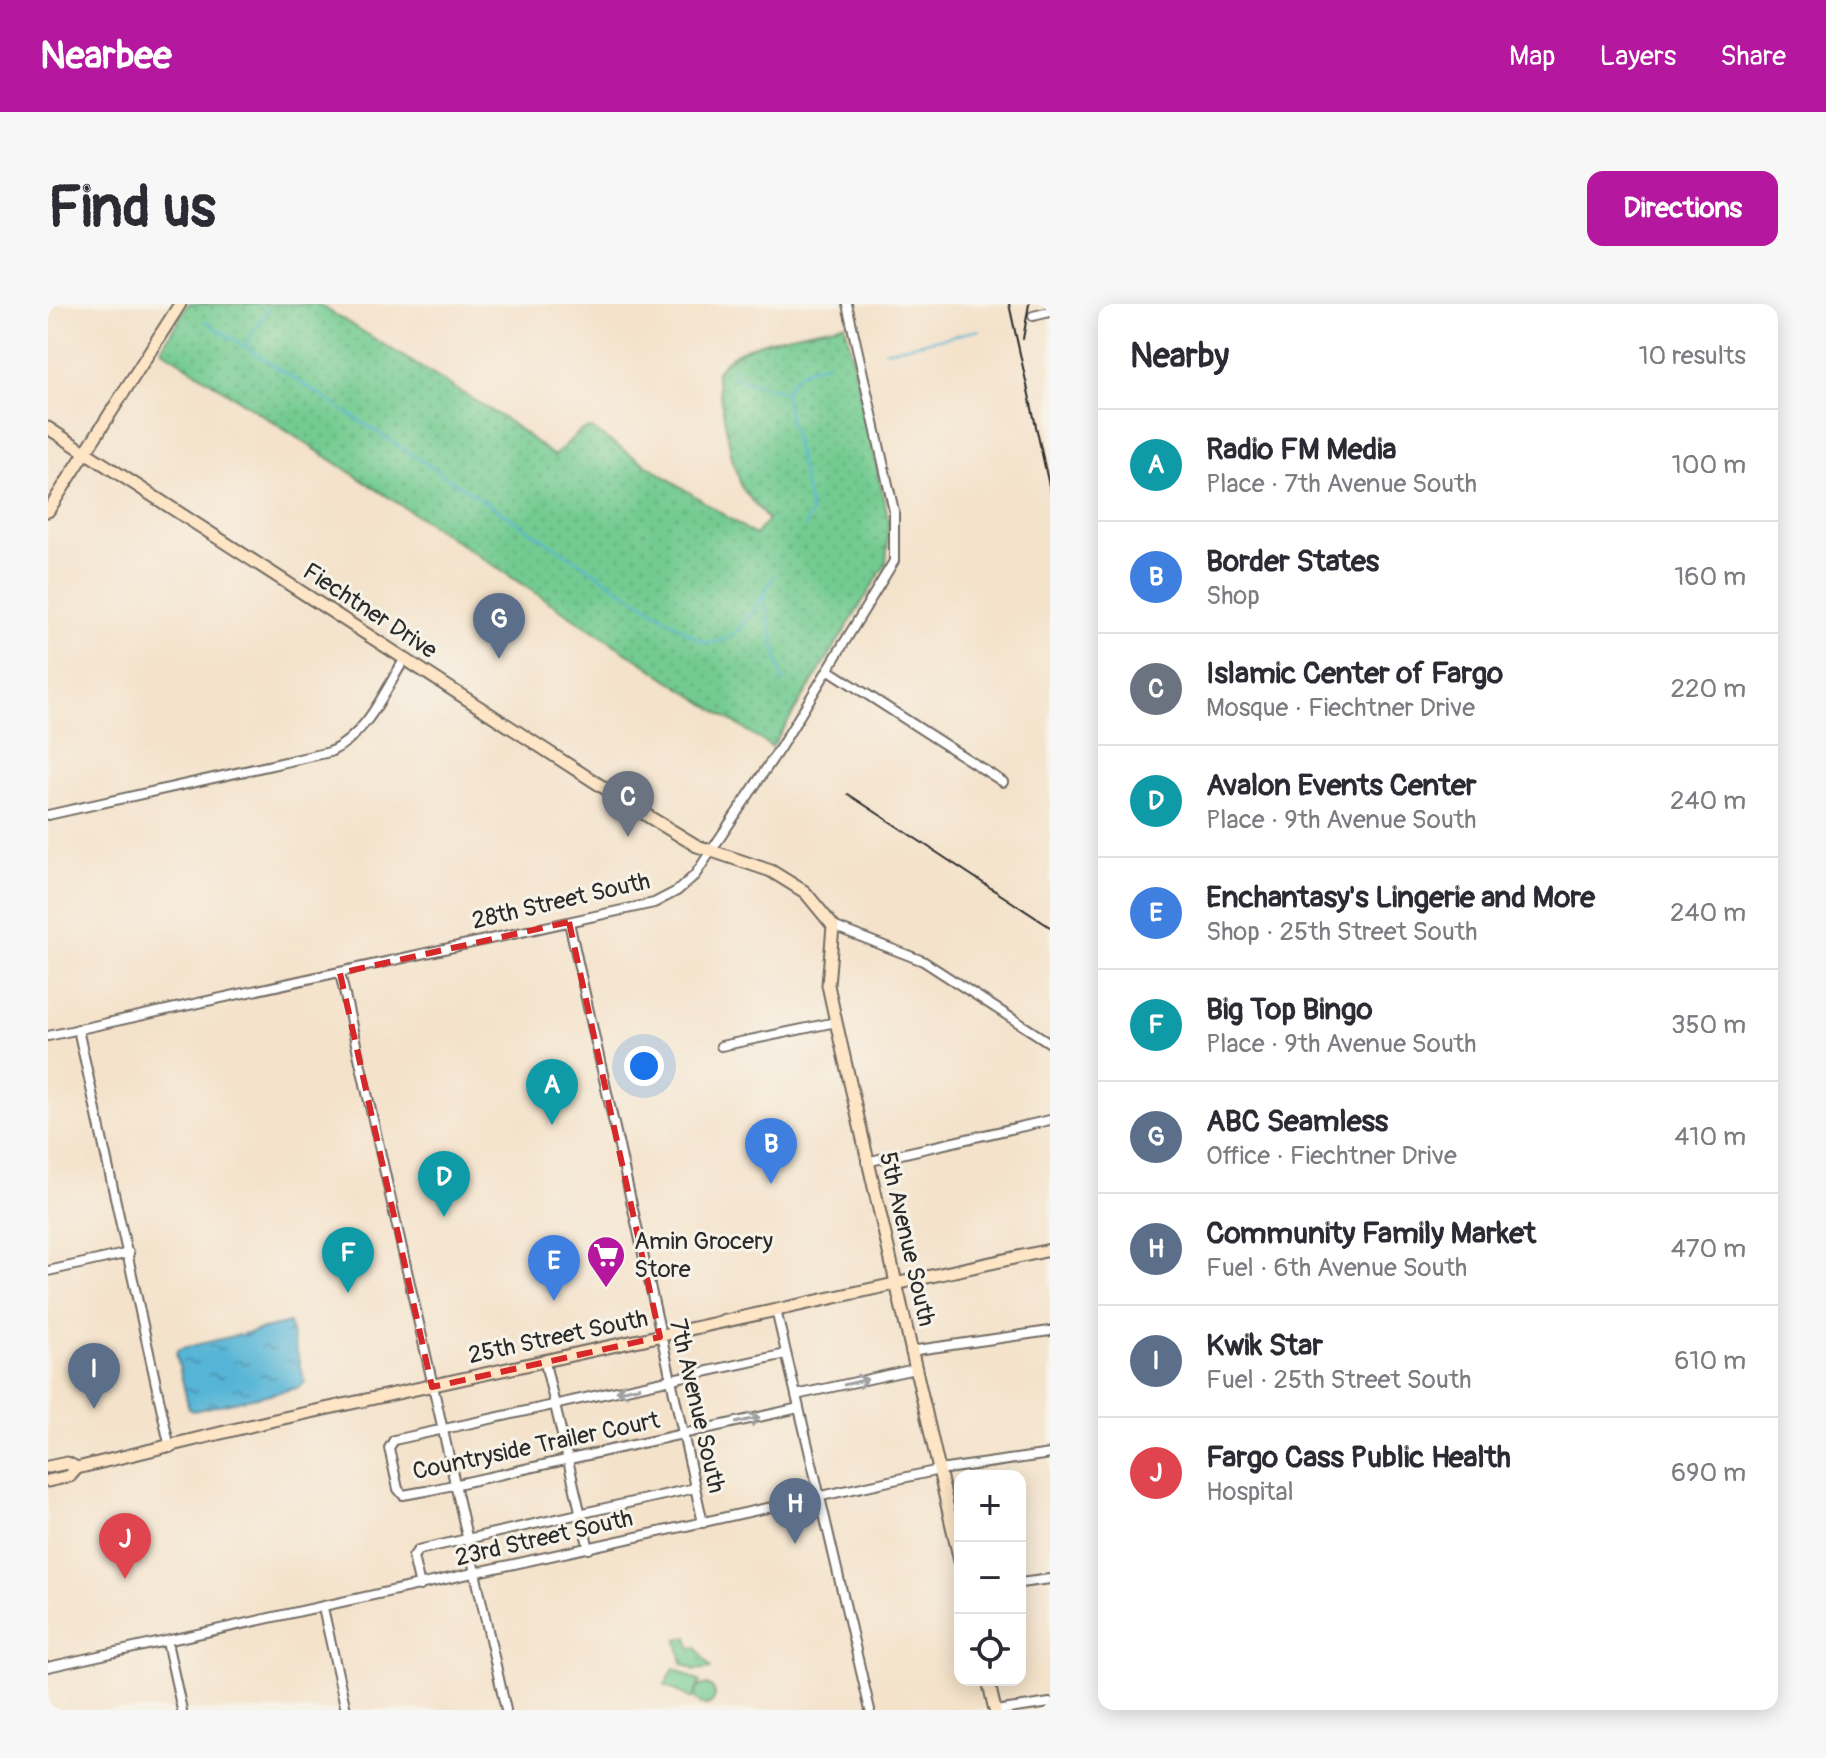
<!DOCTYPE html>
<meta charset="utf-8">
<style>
:root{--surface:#fff;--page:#f7f7f7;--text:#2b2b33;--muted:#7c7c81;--line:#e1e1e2;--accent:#b5179e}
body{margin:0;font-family:Pangolin,sans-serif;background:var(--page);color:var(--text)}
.controls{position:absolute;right:24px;bottom:24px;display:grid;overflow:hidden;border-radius:16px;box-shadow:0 4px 20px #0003}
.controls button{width:72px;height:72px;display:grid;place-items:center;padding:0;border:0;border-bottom:2px solid var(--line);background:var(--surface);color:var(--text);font:40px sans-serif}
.you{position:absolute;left:596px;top:762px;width:28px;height:28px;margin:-20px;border:6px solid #fff;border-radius:50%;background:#1a73e8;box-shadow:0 0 0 12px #1a73e833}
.badge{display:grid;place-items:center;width:52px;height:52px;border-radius:50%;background:var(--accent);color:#fff;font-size:26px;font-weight:700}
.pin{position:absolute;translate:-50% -66px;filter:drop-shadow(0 2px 4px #0008)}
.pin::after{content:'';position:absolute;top:42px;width:28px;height:24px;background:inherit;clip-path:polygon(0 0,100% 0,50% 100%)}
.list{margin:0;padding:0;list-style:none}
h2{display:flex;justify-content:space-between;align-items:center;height:104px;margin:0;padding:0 32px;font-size:34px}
h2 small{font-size:26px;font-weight:400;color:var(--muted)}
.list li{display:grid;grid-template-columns:52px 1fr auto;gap:24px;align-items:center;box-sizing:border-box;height:112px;padding:0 32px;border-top:2px solid var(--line)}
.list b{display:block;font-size:30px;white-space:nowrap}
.list p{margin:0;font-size:26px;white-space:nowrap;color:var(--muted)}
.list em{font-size:26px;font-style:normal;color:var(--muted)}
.icon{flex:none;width:44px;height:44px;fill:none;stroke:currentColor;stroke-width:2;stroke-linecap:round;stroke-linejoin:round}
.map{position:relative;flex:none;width:1002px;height:1406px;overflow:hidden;border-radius:16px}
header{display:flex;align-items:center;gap:48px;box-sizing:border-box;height:112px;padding:0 40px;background:var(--accent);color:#fff}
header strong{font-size:38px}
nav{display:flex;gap:44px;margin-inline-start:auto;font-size:28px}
.intro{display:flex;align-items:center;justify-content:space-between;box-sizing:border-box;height:192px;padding:0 48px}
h1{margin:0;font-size:56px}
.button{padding:20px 36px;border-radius:16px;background:var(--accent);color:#fff;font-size:28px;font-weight:700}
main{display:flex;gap:48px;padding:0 48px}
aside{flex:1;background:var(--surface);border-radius:16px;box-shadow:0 4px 20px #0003}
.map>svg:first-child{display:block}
.grass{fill:url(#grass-dots);stroke:#4f7b5e;stroke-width:2}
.pitch{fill:#73cb91;stroke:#4f7b5e;stroke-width:2}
.water{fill:url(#water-ripples);stroke:#417080;stroke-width:2}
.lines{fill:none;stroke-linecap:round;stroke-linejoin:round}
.stream{stroke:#57b5d6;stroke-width:2}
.street-casing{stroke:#716b63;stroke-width:12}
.secondary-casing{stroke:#716b63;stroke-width:15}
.street{stroke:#fff;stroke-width:8}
.secondary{stroke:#fde5c5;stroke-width:11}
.rail{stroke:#2b2b2b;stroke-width:2}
.oneway{stroke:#a0a0a0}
.marked{fill:none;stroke:#d62828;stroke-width:6;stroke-dasharray:16 10;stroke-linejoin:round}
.labels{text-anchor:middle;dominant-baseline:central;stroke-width:6;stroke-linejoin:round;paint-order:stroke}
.street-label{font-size:24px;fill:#2b2b2b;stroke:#f7f3e8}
.poi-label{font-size:24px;fill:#2b2b2b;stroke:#f7f3e8;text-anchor:start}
</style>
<header>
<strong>Nearbee</strong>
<nav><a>Map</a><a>Layers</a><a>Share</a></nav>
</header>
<div class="intro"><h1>Find us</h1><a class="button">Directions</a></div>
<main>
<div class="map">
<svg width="1002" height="1406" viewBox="0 0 1002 1406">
<defs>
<pattern id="grass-dots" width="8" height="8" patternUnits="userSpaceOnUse" patternTransform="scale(2)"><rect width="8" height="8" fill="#73cb91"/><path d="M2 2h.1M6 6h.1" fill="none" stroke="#64ae7d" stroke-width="1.8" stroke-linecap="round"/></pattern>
<pattern id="water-ripples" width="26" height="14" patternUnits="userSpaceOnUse" patternTransform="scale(2)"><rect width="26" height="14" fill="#57b5d6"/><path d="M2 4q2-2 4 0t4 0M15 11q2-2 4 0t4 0" fill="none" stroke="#4893ae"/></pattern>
</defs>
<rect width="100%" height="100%" fill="#f7f3e8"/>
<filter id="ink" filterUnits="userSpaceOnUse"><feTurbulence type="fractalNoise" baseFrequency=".0125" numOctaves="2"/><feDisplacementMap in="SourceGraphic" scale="16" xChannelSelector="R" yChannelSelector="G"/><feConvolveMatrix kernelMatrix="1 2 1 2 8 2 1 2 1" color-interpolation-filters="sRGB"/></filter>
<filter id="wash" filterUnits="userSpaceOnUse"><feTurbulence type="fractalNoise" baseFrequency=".006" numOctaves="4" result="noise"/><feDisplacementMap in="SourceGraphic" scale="32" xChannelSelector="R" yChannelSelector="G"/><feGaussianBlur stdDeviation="1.8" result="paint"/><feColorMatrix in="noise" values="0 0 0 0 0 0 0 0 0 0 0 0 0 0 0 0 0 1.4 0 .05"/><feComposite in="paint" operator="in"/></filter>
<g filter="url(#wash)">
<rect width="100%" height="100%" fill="#f4e2ca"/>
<!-- grass -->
<g class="grass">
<path d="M140,0H270L460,117L506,152L532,127L542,124L707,231L720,216L694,184L684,154L668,70C683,36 762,28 797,20L841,218L838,260L724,443L113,45Z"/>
<path d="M640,1333L642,1344L648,1343L663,1364L647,1366L634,1359L629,1336Z"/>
</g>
<!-- pitch -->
<g class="pitch">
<path d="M626,1364L652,1378L644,1395L617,1381Z"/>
<circle cx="657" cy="1391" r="10"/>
</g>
<!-- water -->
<path class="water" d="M241,1019L257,1078L249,1084L145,1107L141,1105L128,1049L130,1045Z"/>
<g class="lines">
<!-- stream -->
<g class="stream">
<path d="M157,17L653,337C689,348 710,298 726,272"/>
<path d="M198,40L221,4"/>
<path d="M837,47L931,26"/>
<path d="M684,65L686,74L738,88"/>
<path d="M758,222L763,208L737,94C741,70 757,64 779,60"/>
<path d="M715,290L735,379"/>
</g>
</g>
</g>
<g filter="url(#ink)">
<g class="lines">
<defs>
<g id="street">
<path d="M985,12L1002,8"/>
<path d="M781,366L955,478"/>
<path d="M0,511L282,448C319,430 335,390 356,356"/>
<path d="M521,618L655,1219"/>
<path d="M785,622L875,657L1002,739"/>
<path d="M292,669L458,1406"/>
<path d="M30,725L122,1144"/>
<path d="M0,732L606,599L629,587L647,571L732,444L846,257V207L799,0"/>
<path d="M673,742L788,718"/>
<path d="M818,858L1002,816"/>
<path d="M0,967L81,949"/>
<path d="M728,1006L822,1406"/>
<path d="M862,1047L1002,1027"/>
<path d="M738,1050L346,1136L341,1144L350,1185L355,1191L378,1187L751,1104"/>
<path d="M497,1059L541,1245"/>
<path d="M748,1091L867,1065"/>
<path d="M972,1279L1002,1275"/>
<path d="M372,1282L365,1253L370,1246L647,1184"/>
<path d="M275,1304L298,1406"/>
<path d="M119,1338L134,1406"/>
<path d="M0,1363L891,1166L1002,1150"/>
<path d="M954,1406L1002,1399"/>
</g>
<g id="secondary">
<path d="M0,124L598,511L649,542L723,567L757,588L785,622L780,681L788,718L912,1257"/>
<path d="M0,207L132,0"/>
<path d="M0,1163L19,1159L29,1164"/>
<path d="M0,1177L22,1172L29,1164L222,1117L1002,946"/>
<path d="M940,1376L947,1406"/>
</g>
</defs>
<!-- street casing -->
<use href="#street" class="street-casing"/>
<!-- secondary casing -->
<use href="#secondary" class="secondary-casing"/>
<!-- street -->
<use href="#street" class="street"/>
<!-- secondary -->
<use href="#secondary" class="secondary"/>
<!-- rail -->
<g class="rail">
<path d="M961,0L1002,186"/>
<path d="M975,35L981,0"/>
<path d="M800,490L1002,623"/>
</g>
</g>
<!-- one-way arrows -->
<defs><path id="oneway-shaft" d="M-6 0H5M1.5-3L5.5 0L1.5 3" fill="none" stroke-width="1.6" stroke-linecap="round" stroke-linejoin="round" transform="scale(2)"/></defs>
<g class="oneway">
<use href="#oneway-shaft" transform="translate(808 1078) rotate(-13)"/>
<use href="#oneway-shaft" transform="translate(580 1085) rotate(168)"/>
<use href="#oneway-shaft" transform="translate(700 1116) rotate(-13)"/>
</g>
</g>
<!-- marked area -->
<path class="marked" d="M521,618L612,1033L384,1083L292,669Z"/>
<!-- icons -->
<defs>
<symbol id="supermarket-pin" viewBox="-11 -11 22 30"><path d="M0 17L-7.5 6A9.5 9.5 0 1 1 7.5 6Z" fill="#b5179e" stroke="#f7f3e8"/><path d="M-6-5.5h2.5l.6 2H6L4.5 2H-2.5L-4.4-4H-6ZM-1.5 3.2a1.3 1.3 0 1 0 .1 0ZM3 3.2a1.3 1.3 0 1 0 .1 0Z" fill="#fff"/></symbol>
</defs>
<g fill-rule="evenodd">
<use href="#supermarket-pin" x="536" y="929" width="44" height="60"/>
</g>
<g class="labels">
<!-- street labels -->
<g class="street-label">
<text transform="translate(322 307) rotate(33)">Fiechtner Drive</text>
<text transform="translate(513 597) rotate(-13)">28th Street South</text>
<text transform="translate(859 935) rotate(77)">5th Avenue South</text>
<text transform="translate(510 1033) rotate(-12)">25th Street South</text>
<text transform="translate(649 1102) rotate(77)">7th Avenue South</text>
<text transform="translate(488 1142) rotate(-12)">Countryside Trailer Court</text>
<text transform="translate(496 1234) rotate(-13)">23rd Street South</text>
</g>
<!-- poi labels -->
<g class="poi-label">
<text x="586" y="937">Amin Grocery<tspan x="586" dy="28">Store</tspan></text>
</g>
</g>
</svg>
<div class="controls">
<button>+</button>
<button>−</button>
<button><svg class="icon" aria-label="locate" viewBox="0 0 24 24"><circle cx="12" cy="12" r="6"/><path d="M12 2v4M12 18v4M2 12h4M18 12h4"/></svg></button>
</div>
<div class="you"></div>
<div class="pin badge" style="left:504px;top:821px;background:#0f9aa8">A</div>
<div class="pin badge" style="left:723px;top:880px;background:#3f7fe0">B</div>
<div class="pin badge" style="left:580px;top:533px;background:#6b7280">C</div>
<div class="pin badge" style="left:396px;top:913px;background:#0f9aa8">D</div>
<div class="pin badge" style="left:506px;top:997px;background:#3f7fe0">E</div>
<div class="pin badge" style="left:300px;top:989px;background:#0f9aa8">F</div>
<div class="pin badge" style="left:451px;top:355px;background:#5c6f8a">G</div>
<div class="pin badge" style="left:747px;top:1240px;background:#5c6f8a">H</div>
<div class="pin badge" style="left:46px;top:1105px;background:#5c6f8a">I</div>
<div class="pin badge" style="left:77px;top:1275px;background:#e0444e">J</div>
</div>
<aside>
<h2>Nearby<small>10 results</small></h2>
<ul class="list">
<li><span class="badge" style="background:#0f9aa8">A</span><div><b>Radio FM Media</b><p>Place · 7th Avenue South</p></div><em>100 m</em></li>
<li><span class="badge" style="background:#3f7fe0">B</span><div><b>Border States</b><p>Shop</p></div><em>160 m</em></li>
<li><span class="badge" style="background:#6b7280">C</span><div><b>Islamic Center of Fargo</b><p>Mosque · Fiechtner Drive</p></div><em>220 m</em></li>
<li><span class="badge" style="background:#0f9aa8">D</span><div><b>Avalon Events Center</b><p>Place · 9th Avenue South</p></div><em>240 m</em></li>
<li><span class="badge" style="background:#3f7fe0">E</span><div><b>Enchantasy's Lingerie and More</b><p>Shop · 25th Street South</p></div><em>240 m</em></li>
<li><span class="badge" style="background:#0f9aa8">F</span><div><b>Big Top Bingo</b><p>Place · 9th Avenue South</p></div><em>350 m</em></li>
<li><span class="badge" style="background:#5c6f8a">G</span><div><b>ABC Seamless</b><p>Office · Fiechtner Drive</p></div><em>410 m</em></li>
<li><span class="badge" style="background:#5c6f8a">H</span><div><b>Community Family Market</b><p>Fuel · 6th Avenue South</p></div><em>470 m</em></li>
<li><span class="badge" style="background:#5c6f8a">I</span><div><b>Kwik Star</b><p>Fuel · 25th Street South</p></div><em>610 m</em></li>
<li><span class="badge" style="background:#e0444e">J</span><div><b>Fargo Cass Public Health</b><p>Hospital</p></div><em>690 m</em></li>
</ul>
</aside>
</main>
